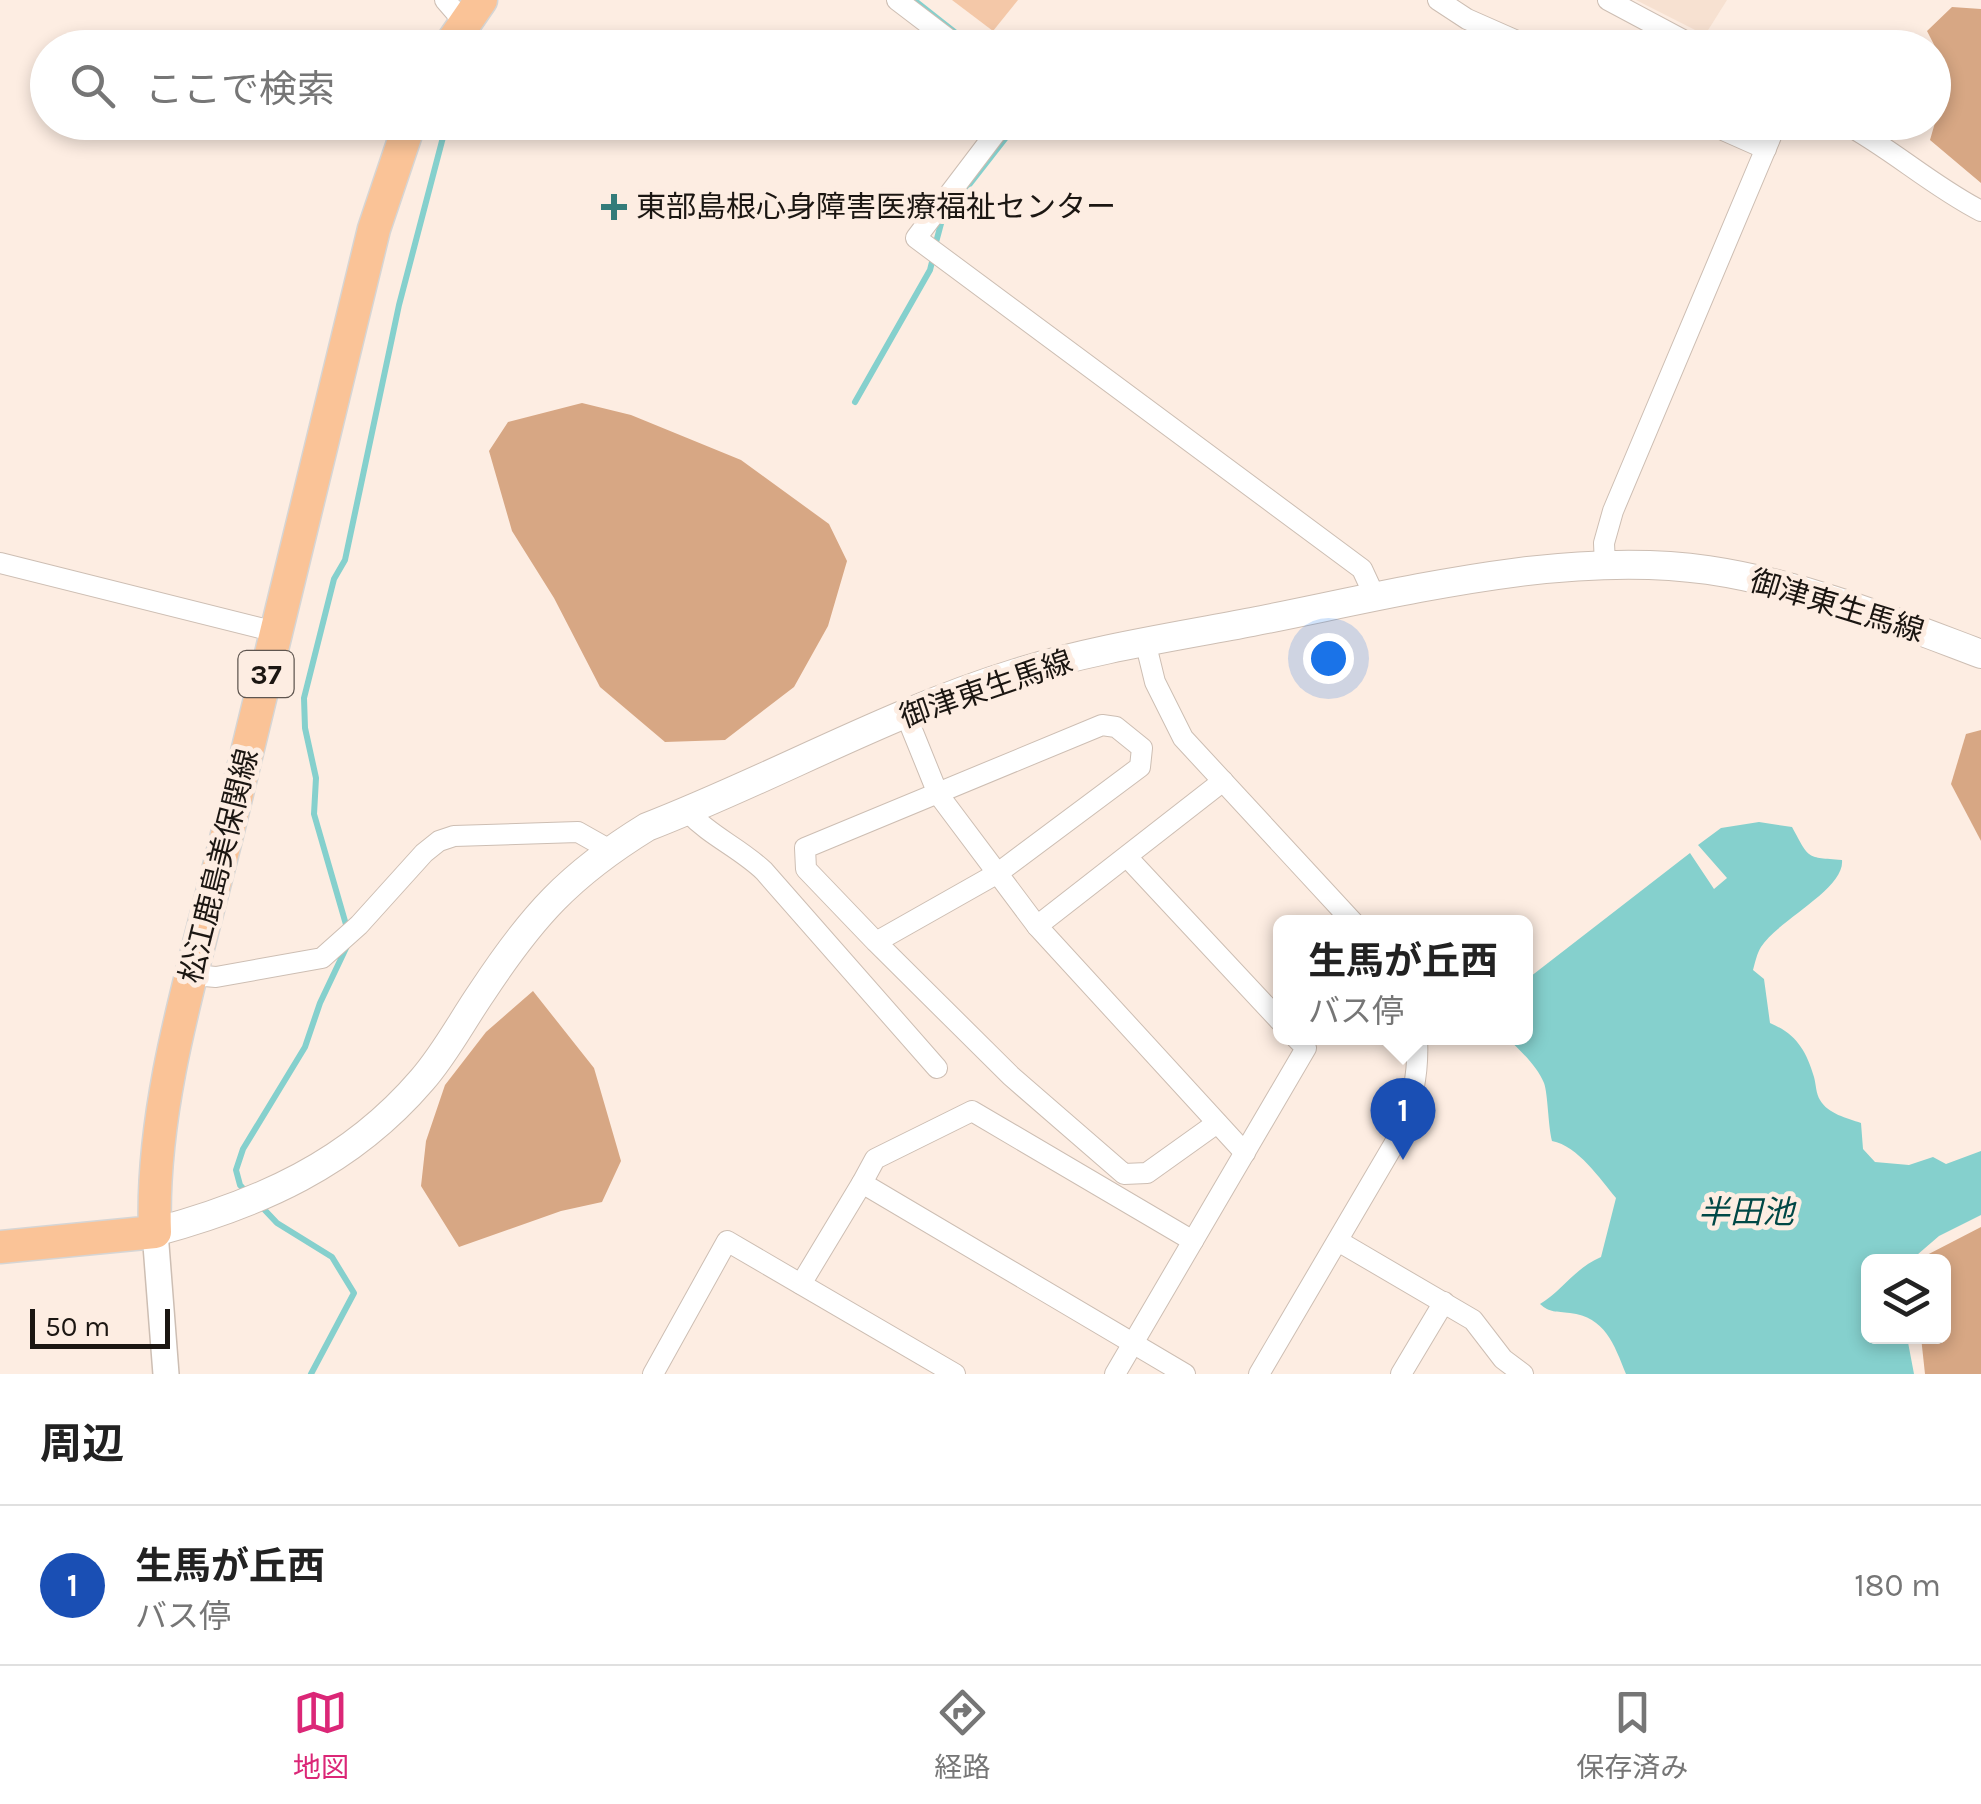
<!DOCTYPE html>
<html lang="ja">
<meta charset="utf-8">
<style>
:root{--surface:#fff;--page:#f6f6f6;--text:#222;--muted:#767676;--line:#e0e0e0;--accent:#db2777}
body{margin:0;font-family:Karla,"Noto Sans JP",sans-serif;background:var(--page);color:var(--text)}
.controls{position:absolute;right:30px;bottom:30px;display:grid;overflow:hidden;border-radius:15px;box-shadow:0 5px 15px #0003}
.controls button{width:90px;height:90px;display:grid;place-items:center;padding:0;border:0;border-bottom:2px solid var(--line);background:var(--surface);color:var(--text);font:50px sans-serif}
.scale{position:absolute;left:30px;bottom:25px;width:140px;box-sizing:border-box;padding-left:10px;border:5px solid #1b1612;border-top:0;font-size:28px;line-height:35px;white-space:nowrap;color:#1b1612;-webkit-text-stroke:8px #fdede2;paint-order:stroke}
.you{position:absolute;left:1328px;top:658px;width:35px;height:35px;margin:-25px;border:8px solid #fff;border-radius:50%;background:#1a73e8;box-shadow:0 0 0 15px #1a73e833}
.badge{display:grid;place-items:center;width:65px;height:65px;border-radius:50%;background:var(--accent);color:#fff;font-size:32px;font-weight:700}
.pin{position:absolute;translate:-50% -82px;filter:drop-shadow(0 2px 5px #0008)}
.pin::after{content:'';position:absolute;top:52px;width:35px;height:30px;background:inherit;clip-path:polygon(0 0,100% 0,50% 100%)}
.popup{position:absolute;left:1273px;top:915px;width:260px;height:130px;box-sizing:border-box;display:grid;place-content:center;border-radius:15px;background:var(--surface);filter:drop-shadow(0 2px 8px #0005);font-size:32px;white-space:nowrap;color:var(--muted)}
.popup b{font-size:38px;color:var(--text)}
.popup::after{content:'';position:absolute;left:50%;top:100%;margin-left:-20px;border:20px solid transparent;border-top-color:var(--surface)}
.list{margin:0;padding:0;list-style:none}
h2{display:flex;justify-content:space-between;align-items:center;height:130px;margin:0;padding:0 40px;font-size:42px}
h2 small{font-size:32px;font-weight:400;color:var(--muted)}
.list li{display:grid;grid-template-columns:65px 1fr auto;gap:30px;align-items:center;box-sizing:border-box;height:160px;padding:0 40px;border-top:2px solid var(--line)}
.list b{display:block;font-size:38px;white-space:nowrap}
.list p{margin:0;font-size:32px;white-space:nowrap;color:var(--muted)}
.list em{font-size:32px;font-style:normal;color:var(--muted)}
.icon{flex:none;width:55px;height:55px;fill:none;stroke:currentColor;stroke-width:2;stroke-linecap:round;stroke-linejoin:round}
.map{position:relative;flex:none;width:1981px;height:1374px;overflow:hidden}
.search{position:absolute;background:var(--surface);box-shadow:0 5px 15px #0003;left:30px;right:30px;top:30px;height:110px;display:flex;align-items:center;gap:25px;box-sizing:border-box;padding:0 35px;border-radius:55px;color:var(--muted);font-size:38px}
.sheet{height:290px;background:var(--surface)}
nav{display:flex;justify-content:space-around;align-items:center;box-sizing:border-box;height:140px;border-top:2px solid var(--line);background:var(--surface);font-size:28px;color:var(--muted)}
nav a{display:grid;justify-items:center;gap:5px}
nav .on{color:var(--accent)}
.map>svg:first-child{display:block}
.built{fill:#f7e1d1}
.green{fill:#f4c8a8}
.forest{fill:#d7a784}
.water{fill:#85d0cd}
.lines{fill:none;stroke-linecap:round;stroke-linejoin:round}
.stream{stroke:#85d0cd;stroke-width:6}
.minor-casing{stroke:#cdbeb3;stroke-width:22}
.tertiary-casing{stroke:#cdbeb3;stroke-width:28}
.secondary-casing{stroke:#cdbeb3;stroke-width:30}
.primary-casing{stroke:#d6d5d4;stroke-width:35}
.minor{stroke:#fff;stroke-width:20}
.tertiary{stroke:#fff;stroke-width:25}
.secondary{stroke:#fff;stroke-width:28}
.primary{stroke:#fac397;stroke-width:32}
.poi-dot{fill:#347c7a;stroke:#fdede2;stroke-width:4}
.labels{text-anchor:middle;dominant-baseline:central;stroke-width:10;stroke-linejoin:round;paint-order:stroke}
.shield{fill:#fdede2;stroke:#5f5650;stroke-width:2.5}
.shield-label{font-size:28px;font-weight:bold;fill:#1b1612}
.poi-label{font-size:30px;fill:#1b1612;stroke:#fdede2;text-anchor:start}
.street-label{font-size:30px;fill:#1b1612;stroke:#fdede2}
.water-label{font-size:32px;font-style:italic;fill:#004846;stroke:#fdede2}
</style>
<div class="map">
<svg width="1981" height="1374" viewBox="0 0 1981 1374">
<rect width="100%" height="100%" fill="#fdede2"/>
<!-- built -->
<path class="built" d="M1636,0H1727L1705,35Z"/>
<!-- green -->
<path class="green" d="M952,0H1018L993,31Z"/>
<!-- forest -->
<g class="forest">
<path d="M1952,7L1981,9V183L1930,140L1949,74L1927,31Z"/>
<path d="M582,403L631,415L741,460L829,524L847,561L828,626L794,687L725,740L665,742L600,687L554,598L512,531L489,451L508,422Z"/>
<path d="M1981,730V841L1951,784L1966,734Z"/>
<path d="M533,991L594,1068L621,1161L602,1202L561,1211L459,1247L421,1186L426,1141L445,1085L486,1032Z"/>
<path d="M1981,1227V1374H1925L1921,1337L1944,1336V1262L1922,1261L1923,1257Z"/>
</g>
<!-- water -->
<path class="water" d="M1759,822L1792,827C1810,860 1806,857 1842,860C1845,889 1778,920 1761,947C1757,953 1755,963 1753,970L1764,979L1770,1023C1796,1034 1806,1050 1814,1077C1816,1084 1816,1094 1820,1100C1828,1114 1847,1118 1861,1123L1863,1149L1875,1162L1909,1165L1933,1157L1946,1164L1981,1151V1215L1939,1236L1910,1261L1868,1262V1336L1907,1337L1914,1374H1626C1614,1344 1605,1317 1570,1313C1556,1311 1550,1313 1540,1304C1563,1290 1575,1268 1601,1257L1616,1198C1600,1179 1578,1146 1552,1141C1548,1125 1548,1094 1544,1083C1537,1066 1520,1050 1507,1038H1526V980L1690,853L1714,889L1727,878L1698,845L1721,828Z"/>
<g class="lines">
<!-- stream -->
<g class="stream">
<path d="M914,0L975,48"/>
<path d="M962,194L1018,122"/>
<path d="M935,246L942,220"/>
<path d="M855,402L930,270L933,258"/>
<path d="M347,928L314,814L316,778L305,728L304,698L334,579L345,560L399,305L447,122"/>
<path d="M247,1193L240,1185L236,1170L243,1149L305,1047L320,1003L347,946"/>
<path d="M260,1205L277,1223L332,1257L354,1293L311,1374"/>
</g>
<defs>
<g id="minor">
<path d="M445,0L464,22"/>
<path d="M897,0L960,48"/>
<path d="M1438,0L1467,19L1533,48"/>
<path d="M1608,0L1698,48"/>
<path d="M1004,122L916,238L1362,569L1375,597"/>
<path d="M1705,122L1766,149"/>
<path d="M1842,122C1891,148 1932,186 1981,211"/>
<path d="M0,563L276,632"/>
<path d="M1605,565L1604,543L1613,511L1777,122"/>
<path d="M1145,641L1155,682L1183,738L1353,922"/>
<path d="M906,715L938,794L1037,926L1245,1153"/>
<path d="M688,812C710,836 740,848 764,871L937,1068"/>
<path d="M1128,858L1280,1021"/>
<path d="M1037,926L1223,781"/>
<path d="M876,942L998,873L1140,767L1142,748L1116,727L1102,725L805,848L806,869L876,942L1011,1076L1124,1174L1147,1173L1217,1123"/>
<path d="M193,975L216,977L322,958L359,925L424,853L439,841L454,836L578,832L610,850"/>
<path d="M862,1183L875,1159L972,1111L1193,1241"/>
<path d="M1338,1241L1473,1320L1503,1359L1523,1374"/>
<path d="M801,1284L862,1183L1185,1374"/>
<path d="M653,1374L727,1241L955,1374"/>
<path d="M1115,1374L1306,1048L1296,1038"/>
<path d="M1259,1374L1397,1139C1412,1105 1419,1074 1417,1038"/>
<path d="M1401,1374L1444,1302"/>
</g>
<path id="tertiary" d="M155,1232L166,1374"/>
<path id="secondary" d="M155,1232C259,1204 350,1164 422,1080C445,1054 462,1021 482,992C532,916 569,875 647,827C771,779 889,712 1016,673C1093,649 1174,637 1252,622C1395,594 1563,549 1708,570C1803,584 1891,620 1981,654"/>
<g id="primary">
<path d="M448,48L481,0"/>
<path d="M0,1247L155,1232C150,1103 195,965 226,839C275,636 325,432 374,229L410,122"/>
</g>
</defs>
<!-- minor casing -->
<use href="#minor" class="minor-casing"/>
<!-- tertiary casing -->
<use href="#tertiary" class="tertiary-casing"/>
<!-- secondary casing -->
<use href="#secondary" class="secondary-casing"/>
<!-- primary casing -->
<use href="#primary" class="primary-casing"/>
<!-- minor -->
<use href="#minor" class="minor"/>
<!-- tertiary -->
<use href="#tertiary" class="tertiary"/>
<!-- secondary -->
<use href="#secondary" class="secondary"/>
<!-- primary -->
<use href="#primary" class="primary"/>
</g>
<!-- markers -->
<path class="poi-dot" d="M609 192h10v10h10v10h-10v10h-10v-10h-10v-10h10z"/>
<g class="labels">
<!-- shield labels -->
<rect class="shield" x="238.5" y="651" width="55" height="46" rx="8"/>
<g class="shield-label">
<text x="266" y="674">37</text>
</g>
<!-- poi labels -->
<g class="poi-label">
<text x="636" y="207">東部島根心身障害医療福祉センター</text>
</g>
<!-- street labels -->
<g class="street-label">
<text transform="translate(1837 606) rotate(17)">御津東生馬線</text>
<text transform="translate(986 689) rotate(-19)">御津東生馬線</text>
<text transform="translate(219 866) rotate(-76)">松江鹿島美保関線</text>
</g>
<!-- water labels -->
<g class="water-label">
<text x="1746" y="1212">半田池</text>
</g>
</g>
</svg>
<div class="controls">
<button><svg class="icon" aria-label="layers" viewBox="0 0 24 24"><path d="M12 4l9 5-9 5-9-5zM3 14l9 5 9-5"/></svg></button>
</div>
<div class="scale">50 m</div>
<div class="you"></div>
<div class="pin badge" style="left:1403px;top:1160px;background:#1a4fb4">1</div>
<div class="popup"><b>生馬が丘西</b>バス停</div>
<div class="search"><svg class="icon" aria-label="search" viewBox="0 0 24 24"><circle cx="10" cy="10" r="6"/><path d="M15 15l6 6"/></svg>ここで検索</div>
</div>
<section class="sheet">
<h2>周辺<small></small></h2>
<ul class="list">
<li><span class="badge" style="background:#1a4fb4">1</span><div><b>生馬が丘西</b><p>バス停</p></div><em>180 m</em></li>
</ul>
</section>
<nav>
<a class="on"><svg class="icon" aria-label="map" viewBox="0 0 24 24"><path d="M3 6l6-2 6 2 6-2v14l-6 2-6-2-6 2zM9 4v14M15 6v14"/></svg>地図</a>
<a><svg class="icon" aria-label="directions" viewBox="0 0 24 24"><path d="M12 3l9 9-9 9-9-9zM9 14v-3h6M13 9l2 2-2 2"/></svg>経路</a>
<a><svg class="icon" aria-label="saved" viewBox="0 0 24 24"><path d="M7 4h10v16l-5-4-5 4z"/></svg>保存済み</a>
</nav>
